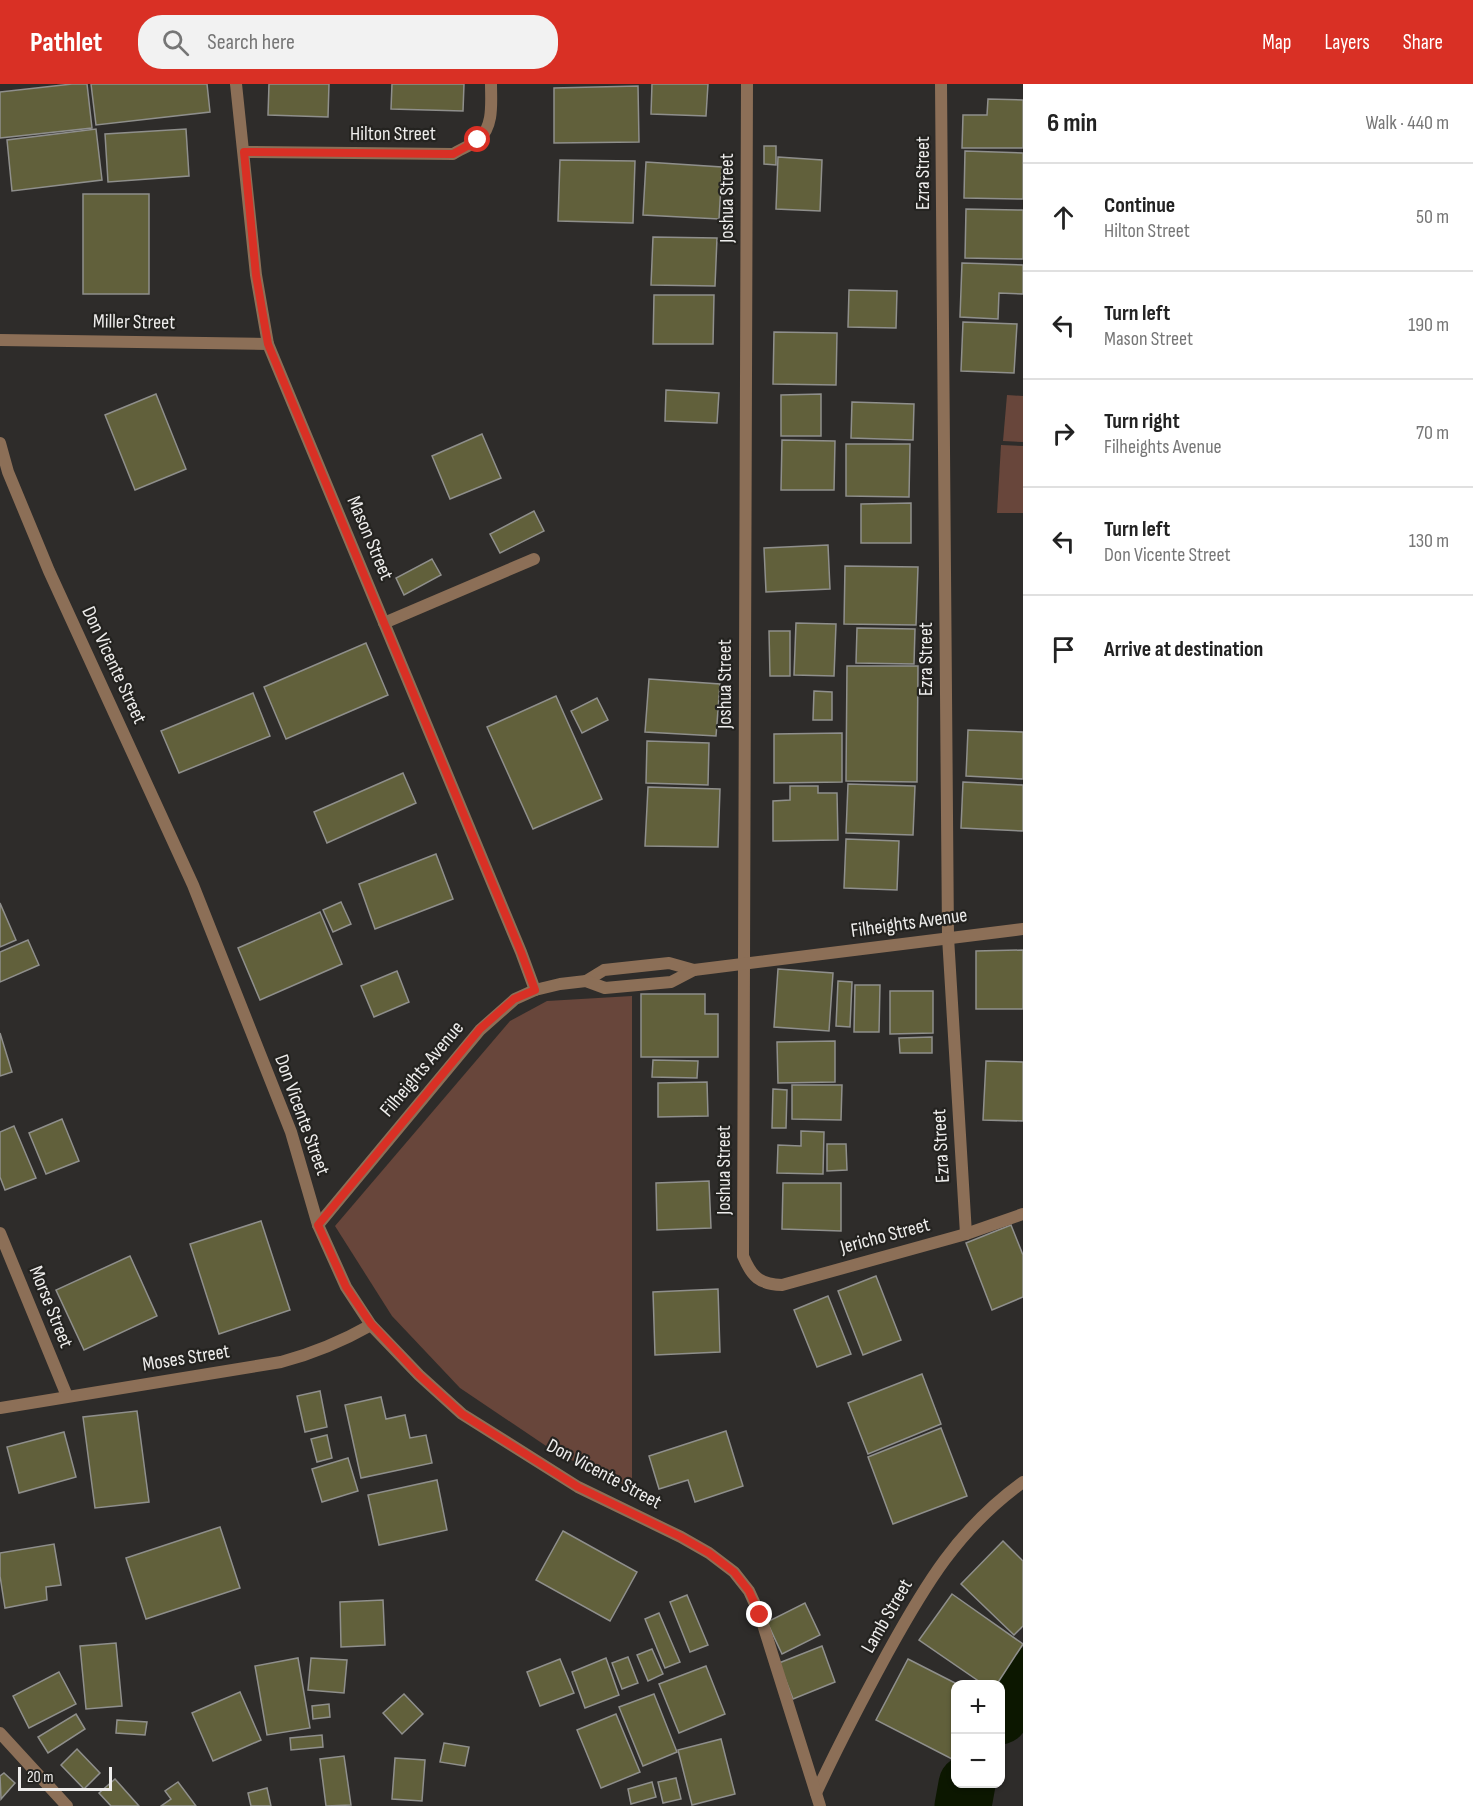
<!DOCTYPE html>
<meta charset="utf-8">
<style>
:root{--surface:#fff;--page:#f2f2f2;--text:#222;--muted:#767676;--line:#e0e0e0;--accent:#d93025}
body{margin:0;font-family:"Sofia Sans Condensed",sans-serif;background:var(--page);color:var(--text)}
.controls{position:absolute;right:18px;bottom:18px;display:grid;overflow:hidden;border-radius:12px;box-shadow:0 2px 4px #0004}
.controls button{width:54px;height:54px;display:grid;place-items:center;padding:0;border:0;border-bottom:2px solid var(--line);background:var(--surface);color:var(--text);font:30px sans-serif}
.scale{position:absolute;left:18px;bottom:15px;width:94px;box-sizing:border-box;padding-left:6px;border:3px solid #eeedec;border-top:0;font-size:16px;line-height:21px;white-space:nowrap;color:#eeedec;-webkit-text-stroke:4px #242320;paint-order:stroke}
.stop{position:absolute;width:18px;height:18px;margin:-14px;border:4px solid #d93025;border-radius:50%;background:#fff}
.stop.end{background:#d93025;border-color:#fff;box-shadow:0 2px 6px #0008}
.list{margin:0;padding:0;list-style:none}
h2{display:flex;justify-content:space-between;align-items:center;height:78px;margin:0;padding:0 24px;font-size:26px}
h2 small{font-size:20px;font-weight:400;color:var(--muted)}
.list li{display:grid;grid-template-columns:39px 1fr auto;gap:18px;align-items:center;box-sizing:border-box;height:108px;padding:0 24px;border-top:2px solid var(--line)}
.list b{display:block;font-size:22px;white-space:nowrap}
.list p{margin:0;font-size:20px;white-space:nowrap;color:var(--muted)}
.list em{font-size:20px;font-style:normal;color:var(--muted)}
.icon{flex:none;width:33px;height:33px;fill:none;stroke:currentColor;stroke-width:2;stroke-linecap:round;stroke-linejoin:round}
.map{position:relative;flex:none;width:1023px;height:1722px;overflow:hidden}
header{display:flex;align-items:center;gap:36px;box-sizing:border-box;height:84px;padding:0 30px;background:var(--accent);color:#fff}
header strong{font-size:28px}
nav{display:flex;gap:33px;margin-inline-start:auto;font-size:21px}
.search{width:420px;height:54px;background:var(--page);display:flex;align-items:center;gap:15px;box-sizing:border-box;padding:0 21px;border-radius:24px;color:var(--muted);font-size:22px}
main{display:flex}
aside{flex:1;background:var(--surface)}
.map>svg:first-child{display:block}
.green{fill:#68463b}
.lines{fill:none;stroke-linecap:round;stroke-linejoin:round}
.river{stroke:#0c1700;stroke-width:57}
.building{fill:#61603b;stroke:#8f8f8c;stroke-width:1.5}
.service{stroke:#8c6f57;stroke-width:12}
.minor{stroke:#8c6f57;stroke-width:12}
.tertiary{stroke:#8c6f57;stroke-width:12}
.route{stroke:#d93025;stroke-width:8}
.labels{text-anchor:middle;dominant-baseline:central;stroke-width:4.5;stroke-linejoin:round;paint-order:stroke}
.street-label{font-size:20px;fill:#eeedec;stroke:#242320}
</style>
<header>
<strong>Pathlet</strong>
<div class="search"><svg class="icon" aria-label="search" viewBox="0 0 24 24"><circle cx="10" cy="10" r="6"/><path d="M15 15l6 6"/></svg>Search here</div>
<nav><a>Map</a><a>Layers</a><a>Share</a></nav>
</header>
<main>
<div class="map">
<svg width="1023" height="1722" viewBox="0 0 1023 1722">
<rect width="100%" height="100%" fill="#2e2c2a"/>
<!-- green -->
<g class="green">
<path d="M1007,311L1023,312V358L1003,357Z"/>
<path d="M1001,361L1023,362V429H997Z"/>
<path d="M632,912V1404L558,1370L460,1304L392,1232L335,1142L510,937L547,917Z"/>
</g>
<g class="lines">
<!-- river -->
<g class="river">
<path d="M1000,1632L1023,1592"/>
<path d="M963,1722L967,1700"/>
</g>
</g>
<!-- building -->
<g class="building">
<path d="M72,0H87L92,44L0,54V8Z"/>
<path d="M91,0H207L210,28L96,41Z"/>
<path d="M269,0H329L328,33L268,31Z"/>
<path d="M392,0H464L463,27L391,25Z"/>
<path d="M652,0H708L706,32L651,30Z"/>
<path d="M638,2L639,58L554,59V4Z"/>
<path d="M988,15L1023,16V64H962L963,31H987Z"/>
<path d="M96,45L102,96L12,107L7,56Z"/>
<path d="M186,45L189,92L108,98L105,50Z"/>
<path d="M764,62H776V81L764,80Z"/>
<path d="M965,67L1023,69V115L964,114Z"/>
<path d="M778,73L822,76L820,127L776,125Z"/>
<path d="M560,76L635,77L633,139L558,137Z"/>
<path d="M646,78L722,83L719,135L643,131Z"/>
<rect x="83" y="110" width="66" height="100"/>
<path d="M966,125L1023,126V175L965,174Z"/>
<path d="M653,153L717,154L715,202L651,201Z"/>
<path d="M962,179L1023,181V210L999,209L998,235L960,233Z"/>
<path d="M849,206L897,207L896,244L848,243Z"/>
<path d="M654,211H714L713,260H653Z"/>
<path d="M963,238L1017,240L1014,289L961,287Z"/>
<path d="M774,248L837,249L836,301L773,300Z"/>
<path d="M666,306L719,309L717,339L665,337Z"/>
<path d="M156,310L186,385L135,406L105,331Z"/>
<path d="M821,310V352H781V311Z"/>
<path d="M852,318L914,320L913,356L851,354Z"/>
<path d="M482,350L501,394L450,415L432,372Z"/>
<path d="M782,356L835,357L834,406H781Z"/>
<path d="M846,360H910L909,413L846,412Z"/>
<path d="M911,419V459H861V420Z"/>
<path d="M534,427L544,447L500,469L490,450Z"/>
<path d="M828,461L830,505L766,508L764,464Z"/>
<path d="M432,475L441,491L404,511L396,494Z"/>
<path d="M845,482L918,483L916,541L844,540Z"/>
<path d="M796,539L836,540L834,592L794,591Z"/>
<path d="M857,544L915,545L914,580L856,579Z"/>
<path d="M769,547H790V592H770Z"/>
<path d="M366,559L388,611L286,655L264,603Z"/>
<path d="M847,582H918L917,698L846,697Z"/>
<path d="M649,595L720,600L716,652L645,648Z"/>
<path d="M814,607L832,608V636H813Z"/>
<path d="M253,609L270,652L179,689L161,647Z"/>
<path d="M556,612L602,715L533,745L487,643Z"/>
<path d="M597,614L608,636L582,649L571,627Z"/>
<path d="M968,646L1023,648V695L966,692Z"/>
<path d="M842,649V698L774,699V650Z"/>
<path d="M647,657L709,659L708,701L646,699Z"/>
<path d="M403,689L416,719L327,759L314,728Z"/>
<path d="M963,698L1023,701V747L961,744Z"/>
<path d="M848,700L915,702L913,751L846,749Z"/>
<path d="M790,702H818V709H837L838,756L773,757V717L790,716Z"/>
<path d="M648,703L720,705L718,763L645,762Z"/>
<path d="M846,755L899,757L897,806L844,804Z"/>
<path d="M436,770L453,815L375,845L359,800Z"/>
<path d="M341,818L351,840L333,848L323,826Z"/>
<path d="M0,819L16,856L0,863Z"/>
<path d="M320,828L342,880L260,916L238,864Z"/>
<path d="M28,856L39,881L0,898V868Z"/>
<path d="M1023,866V925H976V867Z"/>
<path d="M778,885L833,889L829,947L774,943Z"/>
<path d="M397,887L409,918L374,933L361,902Z"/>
<path d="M838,897L852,898L850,943L836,942Z"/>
<path d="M855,901H880L879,948H854Z"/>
<path d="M890,907H933V949L890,950Z"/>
<path d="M641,910H705V930H718V973H641Z"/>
<path d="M0,949L12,988L0,992Z"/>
<path d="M932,953V969H900L899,954Z"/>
<path d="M835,957V998L778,999L777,958Z"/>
<path d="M653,976L698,977L697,994L652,993Z"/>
<path d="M986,977L1023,978V1037L983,1036Z"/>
<path d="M707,998L708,1032L658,1033V999Z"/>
<path d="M792,1001H842L841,1036L792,1035Z"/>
<path d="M773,1005L787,1006L786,1044H772Z"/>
<path d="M62,1035L79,1077L46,1090L29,1049Z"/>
<path d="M14,1042L36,1094L5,1106L0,1093V1048Z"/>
<path d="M801,1047L824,1048L823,1090L777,1089L778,1061L801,1062Z"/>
<path d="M827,1060H846L847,1086L827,1087Z"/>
<path d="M709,1097L711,1144L657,1146L656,1099Z"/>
<path d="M783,1099H841V1147L782,1145Z"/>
<path d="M261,1137L290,1226L219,1250L190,1160Z"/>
<path d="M1011,1141L1023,1171V1213L992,1226L966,1159Z"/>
<path d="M130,1172L157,1232L84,1266L56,1206Z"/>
<path d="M876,1192L901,1256L863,1271L838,1207Z"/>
<path d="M718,1205L720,1268L655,1271L653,1208Z"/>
<path d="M828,1212L851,1270L817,1283L794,1226Z"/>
<path d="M922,1290L941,1340L868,1370L848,1319Z"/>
<path d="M320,1307L327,1343L305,1348L297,1312Z"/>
<path d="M381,1313L386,1335L405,1331L410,1354L426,1351L432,1379L361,1394L345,1321Z"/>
<path d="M137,1327L149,1418L95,1424L83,1333Z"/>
<path d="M941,1344L967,1412L893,1440L868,1373Z"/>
<path d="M726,1347L743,1402L695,1418L688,1396L659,1405L649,1372Z"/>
<path d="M64,1348L76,1393L19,1409L7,1363Z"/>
<path d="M327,1351L332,1374L317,1378L311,1355Z"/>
<path d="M348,1374L358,1407L322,1418L312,1385Z"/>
<path d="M437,1396L447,1446L379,1461L368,1411Z"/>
<path d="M220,1443L240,1504L146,1535L126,1474Z"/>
<path d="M563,1447L637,1488L610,1537L536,1496Z"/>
<path d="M1003,1457L1023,1477V1542L1014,1551L961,1500Z"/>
<path d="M54,1460L61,1501L46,1503L47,1516L5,1524L0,1492V1469Z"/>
<path d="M952,1510L1023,1560L997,1600H983L919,1556Z"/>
<path d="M687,1511L708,1561L690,1568L670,1518Z"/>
<path d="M383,1516L385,1561L341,1563L340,1518Z"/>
<path d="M805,1519L820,1551L782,1570L767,1538Z"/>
<path d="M659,1529L680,1578L665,1584L645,1535Z"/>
<path d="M116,1559L122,1622L86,1625L80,1562Z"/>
<path d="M822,1562L835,1598L793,1615L779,1579Z"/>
<path d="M652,1565L663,1590L648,1597L637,1571Z"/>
<path d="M628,1573L638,1599L622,1605L612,1579Z"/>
<path d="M298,1574L310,1644L267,1651L255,1582Z"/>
<path d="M311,1574L347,1576L344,1609L308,1606Z"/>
<path d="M606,1574L619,1611L585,1624L572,1588Z"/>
<path d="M560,1575L574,1609L540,1622L527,1588Z"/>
<path d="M908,1575L957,1600H956V1673L954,1676L876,1636Z"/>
<path d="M706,1582L725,1630L679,1649L659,1600Z"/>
<path d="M59,1588L76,1620L29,1644L13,1612Z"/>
<path d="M240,1608L261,1656L213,1677L192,1629Z"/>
<path d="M404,1610L423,1630L402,1650L383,1629Z"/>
<path d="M654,1610L677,1668L643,1682L619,1623Z"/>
<path d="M329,1620L330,1633L313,1635L312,1622Z"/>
<path d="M76,1630L85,1645L48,1669L38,1653Z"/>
<path d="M616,1630L640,1688L601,1704L577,1646Z"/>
<path d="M117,1636L147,1638L145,1651L116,1649Z"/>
<path d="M322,1651L323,1663L291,1666L290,1654Z"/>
<path d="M721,1655L735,1710L692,1721L678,1666Z"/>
<path d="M444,1659L469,1663L465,1682L440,1678Z"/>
<path d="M77,1665L100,1689L84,1705L61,1681Z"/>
<path d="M344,1672L351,1721L326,1722L320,1675Z"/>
<path d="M395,1674L425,1676L422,1717L392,1715Z"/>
<path d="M4,1689L15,1699L1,1715L0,1692Z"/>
<path d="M676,1694L681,1715L663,1719L658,1698Z"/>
<path d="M115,1695L139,1722H111L99,1709Z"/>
<path d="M178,1698L196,1722H161L171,1715L165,1707Z"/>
<path d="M652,1698L656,1713L631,1720L628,1705Z"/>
<path d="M267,1704L271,1722H251L248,1709Z"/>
</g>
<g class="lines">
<!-- service -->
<path class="service" d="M384,539L534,475"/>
<!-- minor -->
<g class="minor">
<path d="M236,0L256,191L268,260L521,868L535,906"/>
<path d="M747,0L743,1172C752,1193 759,1200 782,1201L966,1150L1023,1130"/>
<path d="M941,0L948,853L966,1150"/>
<path d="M244,68L453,70C461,65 472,61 479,55C494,42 491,18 491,0"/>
<path d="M0,256L268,260"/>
<path d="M586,897L604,886L669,879L694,886"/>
<path d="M318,1141L480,946L515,915L535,906L560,900L586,897L605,904L671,898L694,886L1023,845"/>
<path d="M0,1149L67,1312"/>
<path d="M0,1324L281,1278C315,1269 341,1258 371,1241"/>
<path d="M0,1649L67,1722"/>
<path d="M816,1709C838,1662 862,1616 887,1570C925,1501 958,1445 1023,1398"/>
</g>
<!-- tertiary -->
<path class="tertiary" d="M0,359L8,388L49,487L193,801L291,1048L318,1141L346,1203L371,1241L419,1291L462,1330L578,1403L681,1453L709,1469L734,1488L749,1507L760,1531L820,1722"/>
</g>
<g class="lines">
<!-- route -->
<path class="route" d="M478,56L453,70L244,68L256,191L268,260L521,868L535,906L514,915L480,945L318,1141L346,1203L371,1240L419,1291L462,1330L578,1403L681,1453L709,1469L734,1488L749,1507L760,1531"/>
</g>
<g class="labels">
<!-- street labels -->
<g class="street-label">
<text x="393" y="50">Hilton Street</text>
<text transform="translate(923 89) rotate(-90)">Ezra Street</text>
<text transform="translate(727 114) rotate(-90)">Joshua Street</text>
<text transform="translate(134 238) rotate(1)">Miller Street</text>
<text transform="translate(370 454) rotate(67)">Mason Street</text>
<text transform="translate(926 575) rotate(-90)">Ezra Street</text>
<text transform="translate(114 581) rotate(65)">Don Vicente Street</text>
<text transform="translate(725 600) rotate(-90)">Joshua Street</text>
<text transform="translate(909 839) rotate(-8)">Filheights Avenue</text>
<text transform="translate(422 985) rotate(-50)">Filheights Avenue</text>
<text transform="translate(302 1031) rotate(70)">Don Vicente Street</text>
<text transform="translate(941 1062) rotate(-93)">Ezra Street</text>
<text transform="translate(724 1086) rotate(-90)">Joshua Street</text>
<text transform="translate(885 1152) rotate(-15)">Jericho Street</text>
<text transform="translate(51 1223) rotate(68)">Morse Street</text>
<text transform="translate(186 1274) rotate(-9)">Moses Street</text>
<text transform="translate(604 1390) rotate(28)">Don Vicente Street</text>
<text transform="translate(887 1532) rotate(-60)">Lamb Street</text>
</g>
</g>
</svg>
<div class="controls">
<button>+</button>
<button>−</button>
</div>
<div class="scale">20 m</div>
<div class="stop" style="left:478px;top:56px"></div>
<div class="stop end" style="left:760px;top:1531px"></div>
</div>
<aside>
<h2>6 min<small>Walk · 440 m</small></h2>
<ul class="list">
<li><svg class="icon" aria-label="ahead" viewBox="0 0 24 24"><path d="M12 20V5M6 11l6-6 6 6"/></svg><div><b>Continue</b><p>Hilton Street</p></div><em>50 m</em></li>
<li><svg class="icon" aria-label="left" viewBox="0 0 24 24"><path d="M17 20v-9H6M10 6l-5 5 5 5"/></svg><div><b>Turn left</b><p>Mason Street</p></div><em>190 m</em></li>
<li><svg class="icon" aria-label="right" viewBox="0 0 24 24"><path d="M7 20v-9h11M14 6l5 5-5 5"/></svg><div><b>Turn right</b><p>Filheights Avenue</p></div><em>70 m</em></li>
<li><svg class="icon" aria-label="left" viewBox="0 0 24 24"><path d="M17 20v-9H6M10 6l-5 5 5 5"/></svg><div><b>Turn left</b><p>Don Vicente Street</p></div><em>130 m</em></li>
<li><svg class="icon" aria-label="arrive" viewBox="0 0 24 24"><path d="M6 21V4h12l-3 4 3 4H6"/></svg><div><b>Arrive at destination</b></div></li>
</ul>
</aside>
</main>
